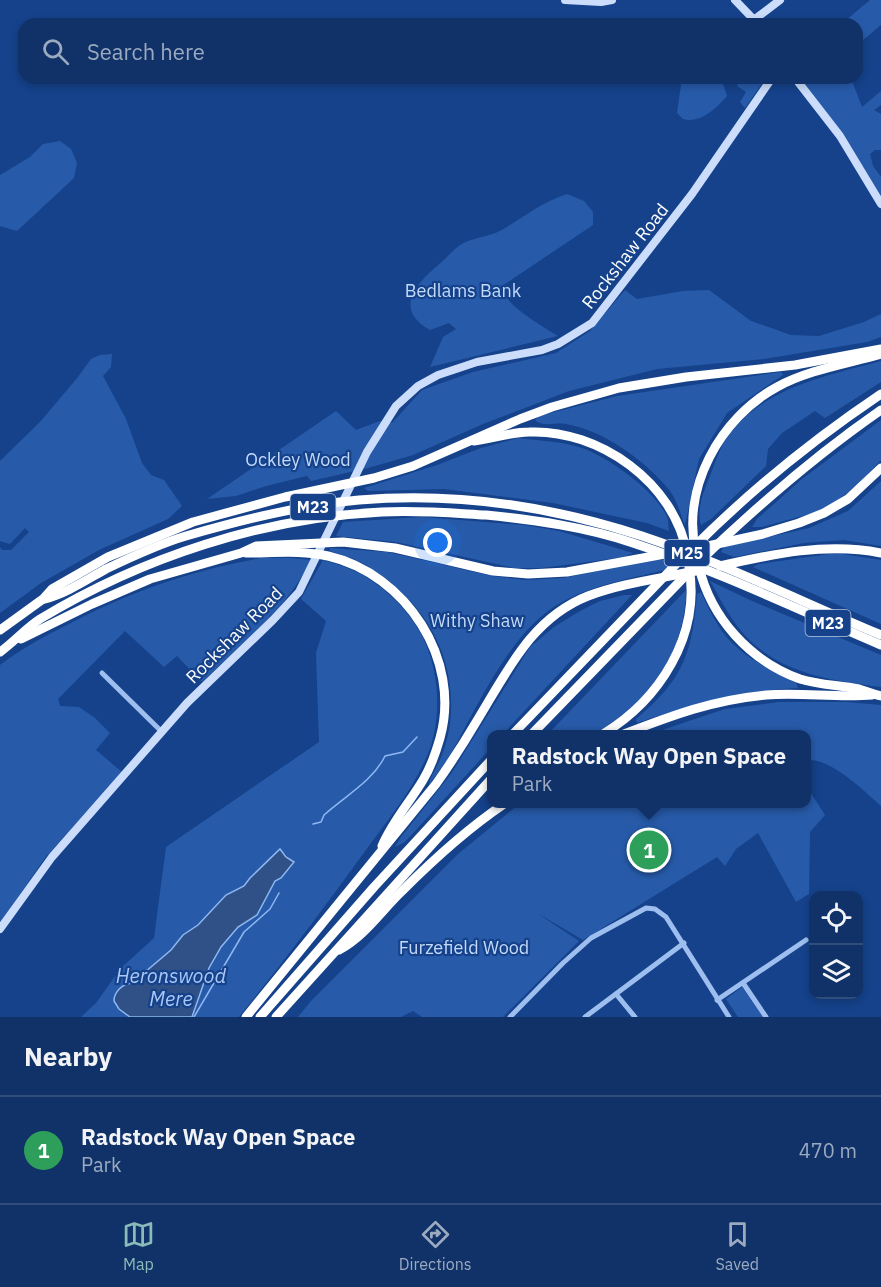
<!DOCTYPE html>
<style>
:root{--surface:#103268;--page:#193a6e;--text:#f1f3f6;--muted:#9caac0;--line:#304d7c;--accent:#8bbbb9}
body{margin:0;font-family:"IBM Plex Sans",sans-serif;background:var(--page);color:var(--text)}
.controls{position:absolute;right:18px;bottom:18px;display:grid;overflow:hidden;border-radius:12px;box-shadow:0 3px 9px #0003}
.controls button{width:54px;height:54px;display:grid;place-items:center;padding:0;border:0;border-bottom:2px solid var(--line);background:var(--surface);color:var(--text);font:30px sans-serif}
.you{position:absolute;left:438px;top:543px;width:21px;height:21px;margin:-15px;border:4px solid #fff;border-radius:50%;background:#1a73e8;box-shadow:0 0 0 9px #1a73e833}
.badge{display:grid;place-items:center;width:39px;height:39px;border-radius:50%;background:var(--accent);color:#fff;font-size:20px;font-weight:700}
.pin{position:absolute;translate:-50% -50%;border:3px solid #fff;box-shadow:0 2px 6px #0006}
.popup{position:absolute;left:487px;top:730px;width:324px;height:78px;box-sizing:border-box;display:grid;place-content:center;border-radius:12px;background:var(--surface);filter:drop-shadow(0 2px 4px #0005);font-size:20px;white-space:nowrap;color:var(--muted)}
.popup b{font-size:22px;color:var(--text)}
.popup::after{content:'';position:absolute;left:50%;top:100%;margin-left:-12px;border:12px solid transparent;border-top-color:var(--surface)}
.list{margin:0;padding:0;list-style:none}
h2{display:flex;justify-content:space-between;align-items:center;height:78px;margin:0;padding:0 24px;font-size:26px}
h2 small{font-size:20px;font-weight:400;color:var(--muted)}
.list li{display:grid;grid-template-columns:39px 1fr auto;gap:18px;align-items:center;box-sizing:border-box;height:108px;padding:0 24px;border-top:2px solid var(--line)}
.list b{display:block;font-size:22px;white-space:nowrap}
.list p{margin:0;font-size:20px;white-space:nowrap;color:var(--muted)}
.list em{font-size:20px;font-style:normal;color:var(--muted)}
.icon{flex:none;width:33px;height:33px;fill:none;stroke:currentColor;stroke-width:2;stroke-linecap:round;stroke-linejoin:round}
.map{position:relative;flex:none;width:881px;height:1017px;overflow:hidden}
.search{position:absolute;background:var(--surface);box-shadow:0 3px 9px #0003;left:18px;right:18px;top:18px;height:66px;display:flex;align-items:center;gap:15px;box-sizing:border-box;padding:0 21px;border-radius:18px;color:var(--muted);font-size:22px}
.sheet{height:186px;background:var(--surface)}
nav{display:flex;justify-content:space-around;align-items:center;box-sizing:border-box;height:84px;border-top:2px solid var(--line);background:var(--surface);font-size:16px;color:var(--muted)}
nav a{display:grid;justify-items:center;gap:3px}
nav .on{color:var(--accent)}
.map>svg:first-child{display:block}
.green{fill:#275baa}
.water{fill:#2f5187;stroke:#8fb8f2;stroke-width:1.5}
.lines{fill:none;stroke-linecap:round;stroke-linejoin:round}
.stream{stroke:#8fb8f2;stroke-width:1.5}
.street{stroke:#9dbeef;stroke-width:5}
.secondary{stroke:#cbddfb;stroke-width:8}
.highway{stroke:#fff;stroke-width:9}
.labels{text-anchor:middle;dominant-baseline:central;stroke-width:4.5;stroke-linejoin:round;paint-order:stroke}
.shield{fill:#15428b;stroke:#b9c6dc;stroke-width:1.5}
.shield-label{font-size:16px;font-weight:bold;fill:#fff}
.street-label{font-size:18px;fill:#fff;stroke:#15428b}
.park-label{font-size:18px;fill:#c3dafb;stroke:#15428b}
.water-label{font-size:20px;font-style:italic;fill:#a9c8f7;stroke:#15428b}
</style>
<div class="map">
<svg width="881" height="1017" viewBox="0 0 881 1017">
<rect width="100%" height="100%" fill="#15428b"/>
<!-- green -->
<g class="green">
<path d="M870,0H881V25L857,45V24H812L819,20H846Z"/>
<path d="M682,78H721L727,96C716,108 701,124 683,119L677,113Z"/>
<path d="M739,78H766L745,108L740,102L746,92L737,86Z"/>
<path d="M803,78H851L862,107L881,91V105L874,110L881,114V150H875L870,154L873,166L881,177V196L843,133L799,80Z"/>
<path d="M60,141L71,149L77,163L74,178L17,231L0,226V175L30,157L43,144Z"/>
<path d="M567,194L584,201L593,212V225L499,288C513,310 536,322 558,336L430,367L443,337L456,329L449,323L430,330C390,307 420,280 445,259C451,253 458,245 466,242C478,237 491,236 502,230C524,217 542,202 567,194Z"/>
<path d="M625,290L637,299L683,291L709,290L751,321L791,335L819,336L864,322L881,314V337L867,342L764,359L657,369L569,391L483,424L413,455L368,468L311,481L307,476L266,486L236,496L207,499L336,411L356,430L380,421L392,423L422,390L473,372L556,353L590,331Z"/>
<path d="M112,354L111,367L103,376L126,419L142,463L151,475L164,480L182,506L168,519L99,550L41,583L0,613V547L2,550H11L29,532L25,528L10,544L0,541V461L40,422L78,377L91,359L100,355Z"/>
<path d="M881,361V382L825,418L815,411L782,433L768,449L766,466L711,519L701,525C696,510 704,490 710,476C715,464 719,449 727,438C761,388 826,376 881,361Z"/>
<path d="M781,372L783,375L727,413L699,459L685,525C680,514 677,500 670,491C647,462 604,430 566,424C555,422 544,428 535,420L539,416L617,396Z"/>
<path d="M881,420V460L859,484L824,510L762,527H752L757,519L802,479Z"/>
<path d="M518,438C539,441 562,441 582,448C608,457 656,491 667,517C669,521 668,526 669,531L647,523L553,503L444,489L368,491L364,488L437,465L481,448Z"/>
<path d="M881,481V546L844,540L804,543L734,557L721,552L724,547L809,528L848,511Z"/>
<path d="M422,517L524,525L559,531L633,553L624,557L581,563L541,568H514L396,542L336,536L343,522Z"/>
<path d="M330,548L387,552L492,576L526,580L563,578L655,559L664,560L669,569C633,578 596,584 564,601C511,628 478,706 450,755C444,765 436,775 429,785C430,777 435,771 438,764C444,752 448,737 450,724C458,654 423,599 364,564C354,558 341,555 330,551Z"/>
<path d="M836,553L881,560V624L753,567L759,564Z"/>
<path d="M261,558H291L311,560C287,610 241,643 202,682L177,656L164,667L125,631L58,699L60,706L79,707L95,718L110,733L96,750L122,772L45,858L0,923V665C21,649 43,637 67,625C128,592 193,570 261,558Z"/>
<path d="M323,560C339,565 356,570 369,579C391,593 413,616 424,640C439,672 442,717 429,751C414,789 387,821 363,854C323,909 282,964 239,1017H192L209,968L221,947L238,927L257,915L275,881L281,878L294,863L280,849L250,878L244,886L226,895L198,925L183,935L171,950L132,983L119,1009L130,1017H81L96,1003L121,968L154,938L166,847L319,742L316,653L326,621L301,599Z"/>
<path d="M710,581L752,601L881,655V687C830,680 778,674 742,632C729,617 720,598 710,581Z"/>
<path d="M686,590C686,644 655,695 610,724C605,727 599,731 594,733C585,738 560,734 548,734Z"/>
<path d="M701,592C706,603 711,614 718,625C735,654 767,668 796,682L798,688C739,691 693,704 637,723L636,719C683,680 692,654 697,594Z"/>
<path d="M624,595H632L503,734H492L491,748L405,842L395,847L401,837L451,774L530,647L554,627L580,611L600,601Z"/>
<path d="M779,702H846L881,705V806C864,791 831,758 807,760V734H650L725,709Z"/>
<path d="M807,787L825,815L810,832L809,894L796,902L758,833L736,849L725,866L717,857L583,940L537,913L579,941L503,1017H422L413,1011L401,1017H298L311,1001L458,854L519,804H807Z"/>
<path d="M742,987L763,1017H738L726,999Z"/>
</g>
<!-- water -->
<path class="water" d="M280,849L286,857L294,862L281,878L275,881L257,915L238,927L221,947L209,968L192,1017H130L119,1009L114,1001C114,992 122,984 132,983L171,950L183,935L198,925L226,895L244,886L250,878Z"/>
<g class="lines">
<!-- stream -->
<g class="stream">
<path d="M313,824L321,822L324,815C345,796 373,781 385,756L403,752L417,737"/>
<path d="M194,1017L244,932L270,909L279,893"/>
</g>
<!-- street -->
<g class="street">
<path d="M102,673L162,732"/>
<path d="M743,983L766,1017"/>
<path d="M616,994L635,1017"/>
<path d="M717,1000L806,940"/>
<path d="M510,1017L563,963L591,938L646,908L655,909L666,917L729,1017"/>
<path d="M585,1017L684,943"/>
</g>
<!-- secondary -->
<g class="secondary">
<path d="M565,0L601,2L612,0"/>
<path d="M735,0L758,24"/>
<path d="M755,19L780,0"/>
<path d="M795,78L840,136L881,204"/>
<path d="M0,929L52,857L187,703L273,620L299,592L367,452L396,406L418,386L438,375L477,362L542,350L558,344L592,323L692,194L772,78"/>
</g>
<!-- highway -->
<g class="highway">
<path d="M474,441C493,439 510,432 529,432C599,429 675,483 687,554"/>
<path d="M694,547C751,490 814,439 881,394"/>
<path d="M246,553C273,553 302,550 328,556C406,574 462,660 440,738C436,752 431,767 423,780C410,802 392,822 382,846"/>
<path d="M696,553C681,488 720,418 777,387C808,370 846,364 881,354"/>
<path d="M699,562C756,507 816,455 881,410"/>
<path d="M720,566C773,554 827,542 881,553"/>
<path d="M699,567C711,618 750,661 800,679C819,685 839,685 859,689C866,691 873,694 881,696"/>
<path d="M45,599C67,593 86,580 106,569C129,558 162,543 186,536C242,520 301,505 359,500C455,492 551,506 642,536C723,563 802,602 881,635"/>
<path d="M0,630L43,599L52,589L108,557L193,522L285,497L374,478L413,466L520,419L552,407L619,388L686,377L795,365L881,349"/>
<path d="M21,639L92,604L150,579L241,553L256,546L343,542L395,548L493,571L528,574L567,572L708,546L763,534L799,523L824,513L848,499L881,468"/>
<path d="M0,652C14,642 26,628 40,619C143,557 262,518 382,512C417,510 451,513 486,515C535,520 586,527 633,543C718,571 799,610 881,645"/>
<path d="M513,734L684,556"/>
<path d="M532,734L687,574"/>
<path d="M603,734C659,700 701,636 689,567"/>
<path d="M624,734C673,715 713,700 766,695C801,692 836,698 872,695"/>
<path d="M339,950C365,936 381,911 402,891C434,859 467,829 504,804"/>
<path d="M246,1017L436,784C451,763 465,741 478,719C508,670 532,618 588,596C625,582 666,578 704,569"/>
<path d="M260,1017L374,887L492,759"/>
<path d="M276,1017L492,778"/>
</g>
</g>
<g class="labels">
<!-- shield labels -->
<g class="shield">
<rect x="290.5" y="494" width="45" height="26" rx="4.5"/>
<rect x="664.5" y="540" width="45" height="26" rx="4.5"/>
<rect x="805.5" y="610" width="45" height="26" rx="4.5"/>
</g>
<g class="shield-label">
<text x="313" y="507">M23</text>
<text x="687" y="553">M25</text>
<text x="828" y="623">M23</text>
</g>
<!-- street labels -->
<g class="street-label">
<text transform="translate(625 256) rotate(-52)">Rockshaw Road</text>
<text transform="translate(234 635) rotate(-45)">Rockshaw Road</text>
</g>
<!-- park labels -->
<g class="park-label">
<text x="463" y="290">Bedlams Bank</text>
<text x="298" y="459">Ockley Wood</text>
<text x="477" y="620">Withy Shaw</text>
<text x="464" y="947">Furzefield Wood</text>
</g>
<!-- water labels -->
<g class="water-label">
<text x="171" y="975">Heronswood<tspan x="171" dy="23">Mere</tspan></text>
</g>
</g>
</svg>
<div class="controls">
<button><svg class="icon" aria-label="locate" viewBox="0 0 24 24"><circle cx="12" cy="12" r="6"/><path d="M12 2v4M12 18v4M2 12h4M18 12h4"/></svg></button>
<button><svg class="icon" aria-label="layers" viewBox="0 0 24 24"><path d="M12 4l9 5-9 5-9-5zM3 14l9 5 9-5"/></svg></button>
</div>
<div class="you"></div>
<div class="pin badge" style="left:649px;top:850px;background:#2e9e5b">1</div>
<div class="popup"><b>Radstock Way Open Space</b>Park</div>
<div class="search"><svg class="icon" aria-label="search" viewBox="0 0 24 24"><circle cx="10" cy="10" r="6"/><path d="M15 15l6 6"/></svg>Search here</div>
</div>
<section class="sheet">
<h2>Nearby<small></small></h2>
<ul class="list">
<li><span class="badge" style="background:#2e9e5b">1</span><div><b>Radstock Way Open Space</b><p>Park</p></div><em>470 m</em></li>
</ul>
</section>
<nav>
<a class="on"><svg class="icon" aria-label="map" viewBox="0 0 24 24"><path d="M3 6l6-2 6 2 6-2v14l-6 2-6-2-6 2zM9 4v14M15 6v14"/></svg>Map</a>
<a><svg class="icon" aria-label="directions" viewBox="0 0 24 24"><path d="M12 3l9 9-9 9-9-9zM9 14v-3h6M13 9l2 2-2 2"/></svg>Directions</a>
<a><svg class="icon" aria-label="saved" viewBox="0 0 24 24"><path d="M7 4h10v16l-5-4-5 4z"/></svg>Saved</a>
</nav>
